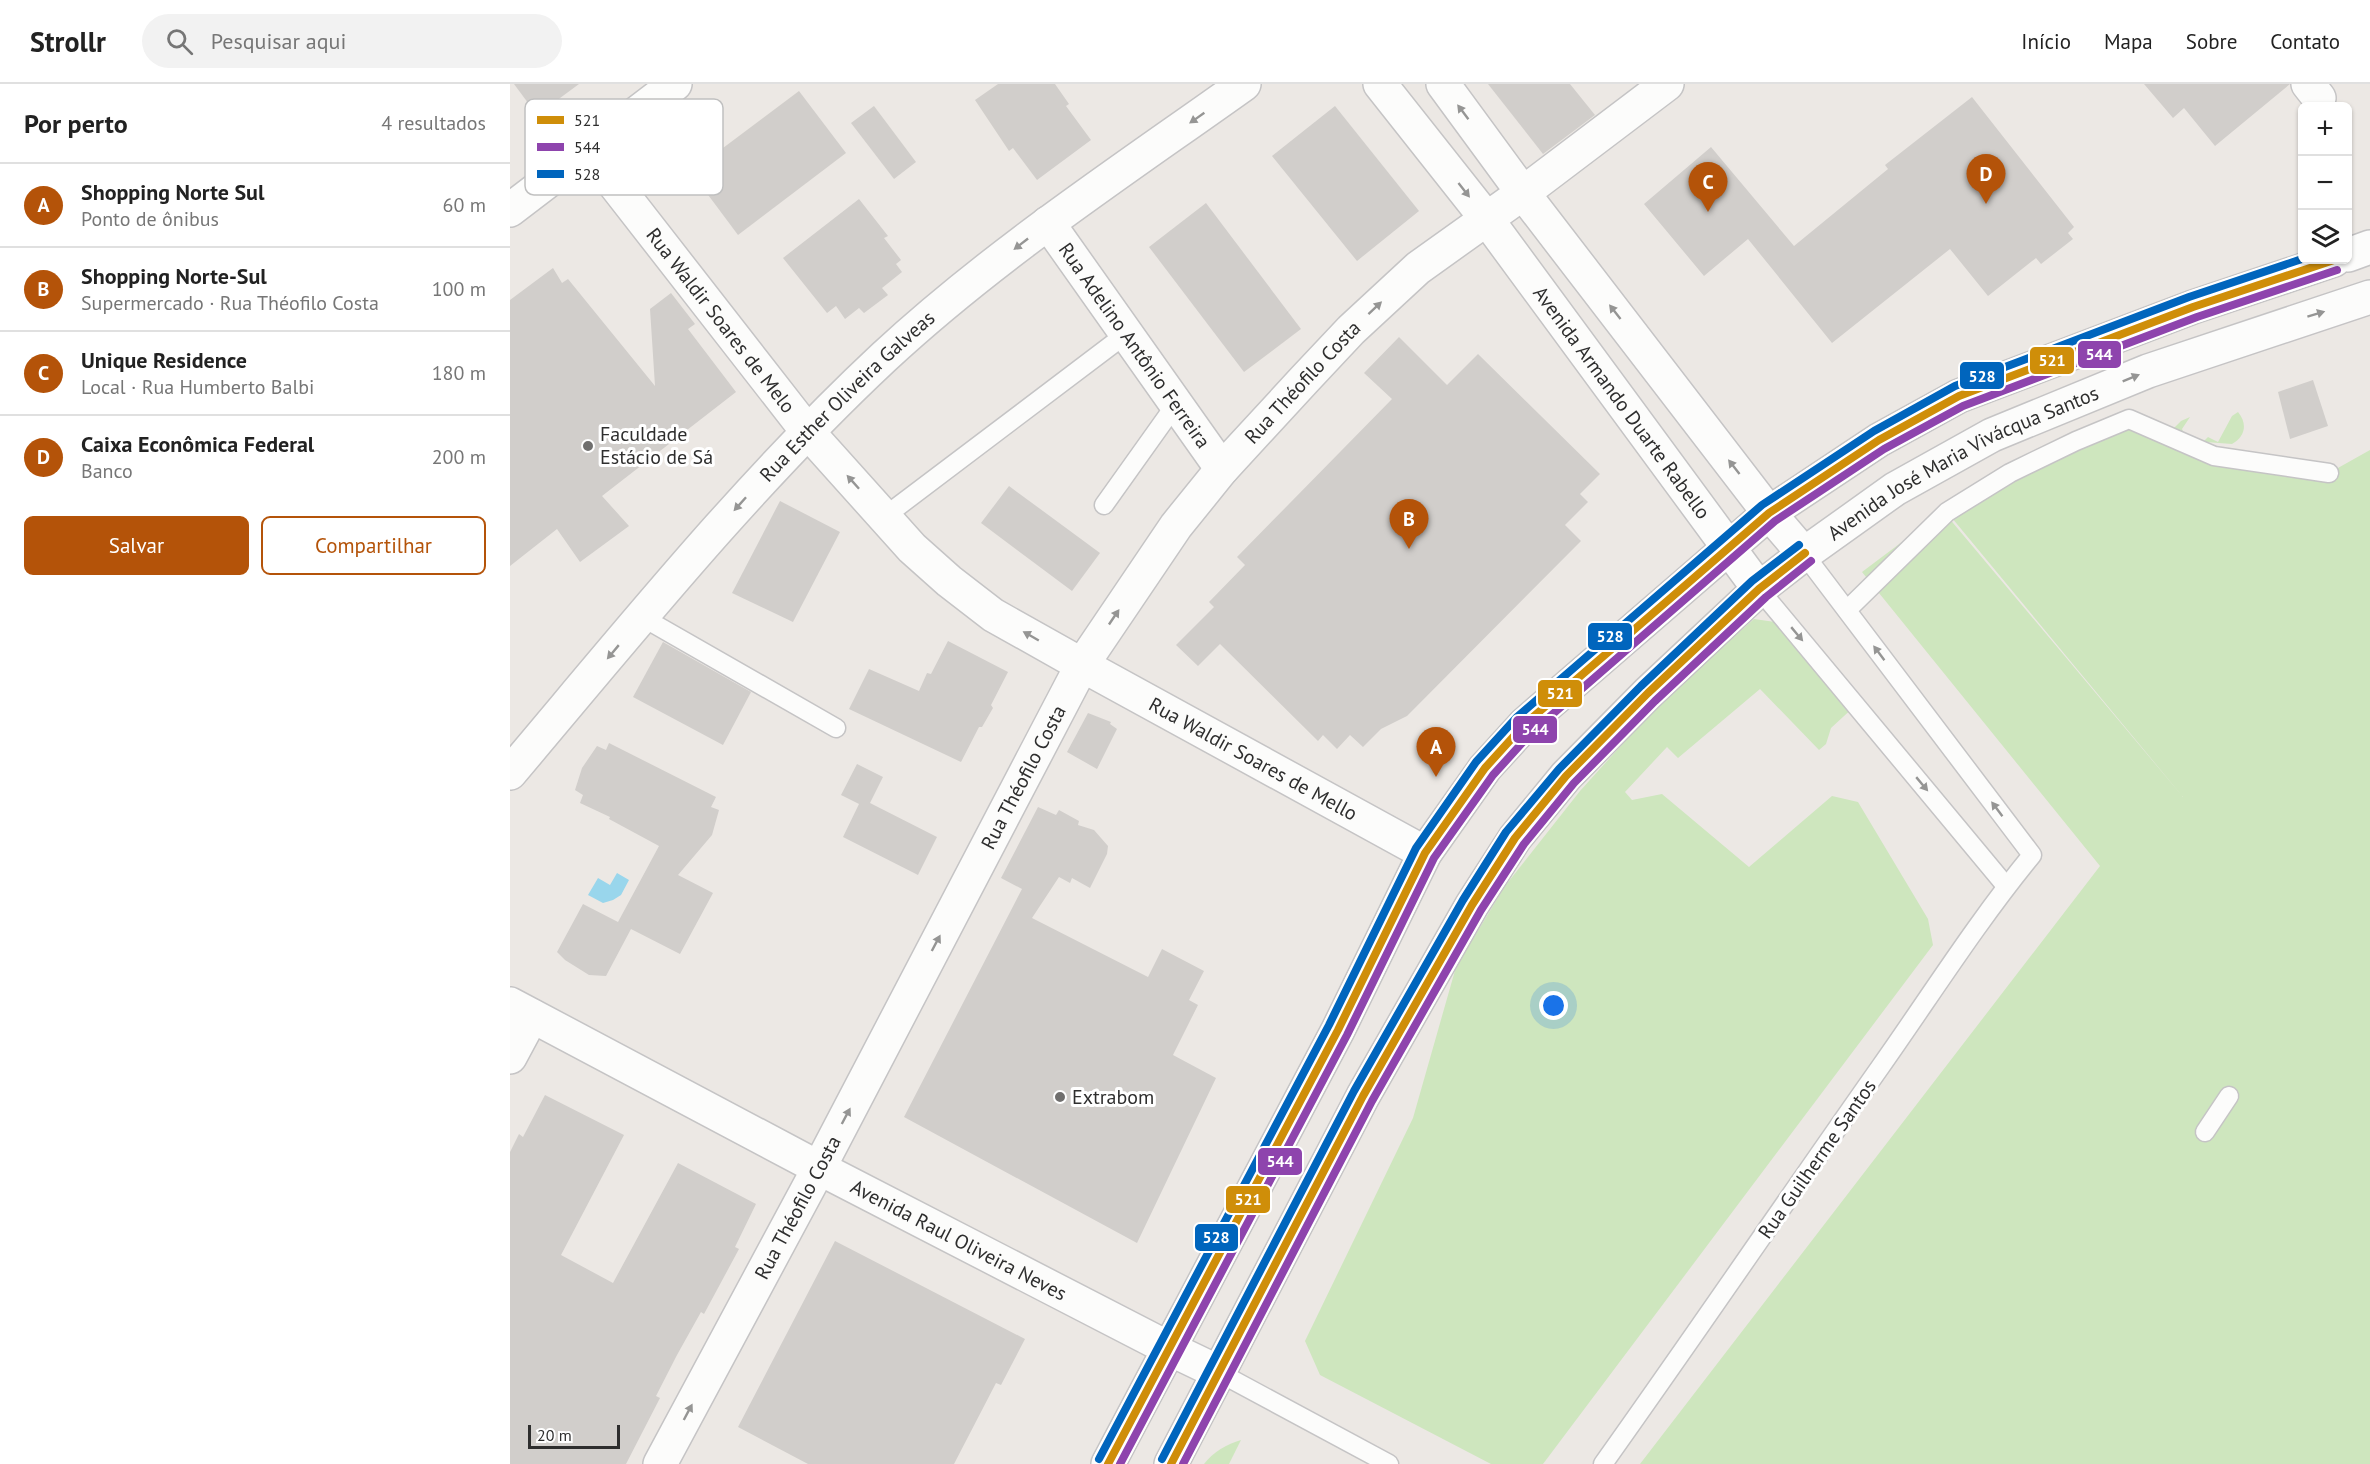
<!DOCTYPE html>
<html lang="pt">
<meta charset="utf-8">
<style>
:root{--surface:#fff;--page:#f2f2f2;--text:#222;--muted:#767676;--line:#e0e0e0;--accent:#b45309}
body{margin:0;font-family:"PT Sans",sans-serif;background:var(--page);color:var(--text)}
.controls{position:absolute;right:18px;top:18px;display:grid;overflow:hidden;border-radius:9px;box-shadow:0 2px 4px #0004}
.controls button{width:54px;height:54px;display:grid;place-items:center;padding:0;border:0;border-bottom:2px solid var(--line);background:var(--surface);color:var(--text);font:30px sans-serif}
.scale{position:absolute;left:18px;bottom:15px;width:92px;box-sizing:border-box;padding-left:6px;border:3px solid #2e2e2e;border-top:0;font-size:16px;line-height:21px;white-space:nowrap;color:#2e2e2e;-webkit-text-stroke:4px #fff;paint-order:stroke}
.you{position:absolute;left:1044px;top:922px;width:21px;height:21px;margin:-15px;border:4px solid #fff;border-radius:50%;background:#1a73e8;box-shadow:0 0 0 9px #1a73e833}
.badge{display:grid;place-items:center;width:39px;height:39px;border-radius:50%;background:var(--accent);color:#fff;font-size:20px;font-weight:700}
.pin{position:absolute;translate:-50% -50px;filter:drop-shadow(0 2px 3px #0008)}
.pin::after{content:'';position:absolute;top:32px;width:21px;height:18px;background:inherit;clip-path:polygon(0 0,100% 0,50% 100%)}
.list{margin:0;padding:0;list-style:none}
h2{display:flex;justify-content:space-between;align-items:center;height:78px;margin:0;padding:0 24px;font-size:26px}
h2 small{font-size:20px;font-weight:400;color:var(--muted)}
.list li{display:grid;grid-template-columns:39px 1fr auto;gap:18px;align-items:center;box-sizing:border-box;height:84px;padding:0 24px;border-top:2px solid var(--line)}
.list b{display:block;font-size:22px;white-space:nowrap}
.list p{margin:0;font-size:20px;white-space:nowrap;color:var(--muted)}
.list em{font-size:20px;font-style:normal;color:var(--muted)}
.actions{display:flex;gap:12px;padding:18px 24px}
.actions a{flex:1;padding:14px 0;border:2px solid var(--accent);border-radius:9px;text-align:center;font-size:21px;color:var(--accent)}
.actions .main{background:var(--accent);color:#fff}
.icon{flex:none;width:33px;height:33px;fill:none;stroke:currentColor;stroke-width:2;stroke-linecap:round;stroke-linejoin:round}
.map{position:relative;flex:none;width:1860px;height:1380px;overflow:hidden}
header{display:flex;align-items:center;gap:36px;box-sizing:border-box;height:84px;padding:0 30px;background:var(--surface);border-bottom:2px solid var(--line)}
header strong{font-size:28px}
nav{display:flex;gap:33px;margin-inline-start:auto;font-size:21px}
.search{width:420px;height:54px;background:var(--page);display:flex;align-items:center;gap:15px;box-sizing:border-box;padding:0 21px;border-radius:33px;color:var(--muted);font-size:22px}
main{display:flex}
aside{flex:1;background:var(--surface)}
.map>svg:first-child{display:block}
.green{fill:#cee6be}
.water{fill:#99d6ec}
.building{fill:#d1cecb}
.lines{fill:none;stroke-linecap:round;stroke-linejoin:round}
.service-casing{stroke:#c5c4c5;stroke-width:21}
.minor-casing{stroke:#c5c4c5;stroke-width:36}
.secondary-casing{stroke:#c5c4c5;stroke-width:36}
.service{stroke:#fcfcfb;stroke-width:18}
.minor{stroke:#fcfcfb;stroke-width:33}
.secondary{stroke:#fcfcfb;stroke-width:33}
.bus-1-casing{stroke:#fff;stroke-width:12}
.bus-2-casing{stroke:#fff;stroke-width:12}
.bus-3-casing{stroke:#fff;stroke-width:12}
.bus-1{stroke:#cf8e09;stroke-width:8}
.bus-2{stroke:#8e44ad;stroke-width:8}
.bus-3{stroke:#0065bd;stroke-width:8}
.oneway{fill:#959594}
.poi-dot{fill:#706f6e;stroke:#fff;stroke-width:2}
.labels{text-anchor:middle;dominant-baseline:central;stroke-width:6;stroke-linejoin:round;paint-order:stroke}
.street-label{font-size:20px;fill:#2e2e2e;stroke:#fff}
.poi-label{font-size:20px;fill:#2e2e2e;stroke:#fff;text-anchor:start}
.key{fill:#fff;stroke:#c0c0c0;stroke-width:1.5}
.key-label{font-size:16px;fill:#2e2e2e}
.line-badge{stroke:#fff;stroke-width:2}
.badge-label{font-size:16px;text-anchor:middle;font-weight:bold;fill:#fff}
</style>
<header>
<strong>Strollr</strong>
<div class="search"><svg class="icon" aria-label="search" viewBox="0 0 24 24"><circle cx="10" cy="10" r="6"/><path d="M15 15l6 6"/></svg>Pesquisar aqui</div>
<nav><a>Início</a><a>Mapa</a><a>Sobre</a><a>Contato</a></nav>
</header>
<main>
<aside>
<h2>Por perto<small>4 resultados</small></h2>
<ul class="list">
<li><span class="badge">A</span><div><b>Shopping Norte Sul</b><p>Ponto de ônibus</p></div><em>60 m</em></li>
<li><span class="badge">B</span><div><b>Shopping Norte-Sul</b><p>Supermercado · Rua Théofilo Costa</p></div><em>100 m</em></li>
<li><span class="badge">C</span><div><b>Unique Residence</b><p>Local · Rua Humberto Balbi</p></div><em>180 m</em></li>
<li><span class="badge">D</span><div><b>Caixa Econômica Federal</b><p>Banco</p></div><em>200 m</em></li>
</ul>
<div class="actions"><a class="main">Salvar</a><a>Compartilhar</a></div>
</aside>
<div class="map">
<svg width="1860" height="1380" viewBox="0 0 1860 1380">
<rect width="100%" height="100%" fill="#ece8e4"/>
<!-- green -->
<g class="green">
<path d="M1728,328C1738,340 1735,353 1722,360L1670,356L1819,389L1860,366V1380H1130L1590,782L1352,488L1433,427L1673,713L1437,428L1619,335L1660,348L1671,337L1680,333L1672,345L1674,350L1694,357L1698,353L1708,358L1722,332Z"/>
<path d="M1244,535L1265,538L1346,621L1321,644L1316,660L1309,666L1250,605L1168,674L1157,663L1115,708L1122,716L1152,710L1239,783L1322,712L1348,718L1418,835L1423,861L1033,1380H981L810,1291L795,1257L903,1034L946,883L995,802L1070,707L1135,635L1204,570Z"/>
<path d="M731,1356L719,1380H694C703,1368 717,1360 731,1356Z"/>
</g>
<!-- water -->
<path class="water" d="M107,789L119,796L111,811L103,816L93,819L78,811L88,794L100,801Z"/>
<!-- building -->
<g class="building">
<path d="M4,0H69L27,31Z"/>
<path d="M488,0H545L559,20L556,22L581,56L527,96L503,64L499,67L465,16Z"/>
<path d="M978,0H1060L1085,31L1033,70Z"/>
<path d="M1634,0H1780L1705,62L1674,24L1663,34Z"/>
<path d="M289,7L336,69L228,151L181,88Z"/>
<path d="M1462,13L1564,143L1558,149L1563,155L1531,180L1526,174L1478,212L1440,165L1322,259L1238,155L1194,192L1134,120L1201,63L1284,162L1378,85L1375,81Z"/>
<path d="M364,22L406,78L384,95L341,39Z"/>
<path d="M825,22L909,127L847,177L762,72Z"/>
<path d="M349,115L378,152L374,154L391,176L386,180L392,188L372,204L378,211L354,229L349,224L335,235L326,222L317,229L273,174Z"/>
<path d="M696,119L791,245L734,288L639,163Z"/>
<path d="M43,184L52,199L58,195L145,302L140,225L161,209L185,240L178,245L226,308L92,412L119,442L70,478L47,445L0,482V216Z"/>
<path d="M889,253L937,301L968,270L1090,390L1070,410L1078,418L1055,441L1071,457L897,632L871,645L853,663L840,651L827,665L813,651L808,657L710,560L688,582L666,561L704,523L699,518L735,481L727,473L882,315L854,289Z"/>
<path d="M1803,296L1818,342L1780,355L1768,308Z"/>
<path d="M499,402L590,469L562,507L471,439Z"/>
<path d="M270,417L330,448L283,538L222,509Z"/>
<path d="M438,557L498,588L481,621L483,624L472,643H469L451,678L339,625L359,585L409,607L417,589L421,590Z"/>
<path d="M153,558L241,608L213,661L123,613Z"/>
<path d="M578,629L601,638L600,640L607,645L587,685L557,668Z"/>
<path d="M99,659L206,713L201,723L209,726L202,751L168,791L203,809L170,870L121,845L96,892L79,891L55,876L47,868L73,820L108,838L149,762L99,735L100,733L70,719L73,711L65,706L72,684L87,662L96,666Z"/>
<path d="M347,680L373,693L360,719L427,753L408,791L333,753L349,720L331,711Z"/>
<path d="M528,723L546,731L549,726L569,737L568,741L584,746L598,762L597,770L580,804L562,794L560,799L549,793L522,834L638,893L652,865L694,887L679,916L688,921L663,971L706,994L627,1159L394,1033L512,805L491,794Z"/>
<path d="M35,1011L114,1051L51,1171L103,1199L168,1079L246,1120L225,1163L229,1165L194,1230L191,1228L167,1271L146,1312L150,1314L116,1380H0V1068L9,1050L13,1053Z"/>
<path d="M325,1157L515,1255L491,1301L486,1299L444,1380H298L228,1343Z"/>
</g>
<g class="lines">
<defs>
<g id="service">
<path d="M594,421L666,320"/>
<path d="M374,433L616,250"/>
<path d="M1249,505L1496,802"/>
<path d="M1337,526L1437,428L1500,389L1566,357L1619,335L1704,372L1819,389"/>
<path d="M132,533L326,644"/>
<path d="M1695,1048L1719,1012"/>
<path d="M708,1288L879,1380"/>
<path d="M1093,1380C1187,1248 1278,1114 1371,982C1421,911 1467,838 1522,771L1294,470"/>
</g>
<g id="minor">
<path id="s1" d="M870,0L976,134L1249,505"/>
<path d="M933,0L1013,109L1259,429L1294,470"/>
<path d="M1798,0L1809,14"/>
<path id="s2" d="M78,66L297,347L402,464L439,497L483,531L572,581L915,769"/>
<path d="M0,126L165,0"/>
<path id="s3" d="M538,139L712,385"/>
<path id="s4" d="M0,689C120,547 237,401 374,273C484,171 612,87 734,0"/>
<path id="s5" d="M0,920L309,1084L658,1264L708,1288"/>
<path d="M0,973L22,932"/>
<path id="s6" d="M150,1380L309,1084L572,581L666,442L712,385L794,296L841,246L908,184L1013,109L1157,0"/>
</g>
<g id="secondary">
<path d="M1838,171L1860,163"/>
<path d="M598,1380L828,946L915,769L975,684L1015,640L1259,429L1369,356L1449,312L1683,223L1824,176"/>
<path id="s7" d="M661,1380L853,1012L962,821L1005,754L1056,692L1138,609L1249,505L1294,470L1385,405L1482,351L1638,287L1860,213"/>
</g>
</defs>
<!-- service casing -->
<use href="#service" class="service-casing"/>
<!-- minor casing -->
<use href="#minor" class="minor-casing"/>
<!-- secondary casing -->
<use href="#secondary" class="secondary-casing"/>
<!-- service -->
<use href="#service" class="service"/>
<!-- minor -->
<use href="#minor" class="minor"/>
<!-- secondary -->
<use href="#secondary" class="secondary"/>
<defs>
<g id="bus-1">
<path d="M598,1380L828,946L915,769L975,684L1015,640L1259,429L1369,356L1449,312L1683,223L1824,176"/>
<path d="M661,1380L853,1012L962,821L1005,754L1056,692L1138,609L1249,505L1295,469"/>
</g>
<g id="bus-2">
<path d="M610,1380L837,951L924,774L983,691L1022,648L1265,437L1374,365L1453,322L1687,233L1827,186"/>
<path d="M673,1380L862,1017L971,826L1014,760L1064,699L1145,617L1256,513L1301,477"/>
</g>
<g id="bus-3">
<path d="M589,1375L819,941L906,764L966,678L1007,633L1252,421L1364,347L1445,302L1679,213L1792,175"/>
<path d="M652,1375L844,1007L953,816L996,748L1049,685L1131,602L1242,497L1289,461"/>
</g>
</defs>
<!-- bus-1 casing -->
<use href="#bus-1" class="bus-1-casing"/>
<!-- bus-2 casing -->
<use href="#bus-2" class="bus-2-casing"/>
<!-- bus-3 casing -->
<use href="#bus-3" class="bus-3-casing"/>
<!-- bus-1 -->
<use href="#bus-1" class="bus-1"/>
<!-- bus-2 -->
<use href="#bus-2" class="bus-2"/>
<!-- bus-3 -->
<use href="#bus-3" class="bus-3"/>
</g>
<!-- one-way arrows -->
<defs><path id="oneway-solid" d="M-6-.8H1V-3.2L6.5 0L1 3.2V.8H-6Z" transform="scale(1.5)"/></defs>
<g class="oneway">
<use href="#oneway-solid" transform="translate(953 28) rotate(-127)"/>
<use href="#oneway-solid" transform="translate(687 34) rotate(145)"/>
<use href="#oneway-solid" transform="translate(954 106) rotate(52)"/>
<use href="#oneway-solid" transform="translate(511 160) rotate(142)"/>
<use href="#oneway-solid" transform="translate(865 224) rotate(-43)"/>
<use href="#oneway-solid" transform="translate(1105 228) rotate(-128)"/>
<use href="#oneway-solid" transform="translate(1806 230) rotate(-17)"/>
<use href="#oneway-solid" transform="translate(1621 294) rotate(-22)"/>
<use href="#oneway-solid" transform="translate(1224 383) rotate(-128)"/>
<use href="#oneway-solid" transform="translate(343 398) rotate(-132)"/>
<use href="#oneway-solid" transform="translate(230 420) rotate(132)"/>
<use href="#oneway-solid" transform="translate(604 533) rotate(-56)"/>
<use href="#oneway-solid" transform="translate(1287 550) rotate(50)"/>
<use href="#oneway-solid" transform="translate(521 552) rotate(-150)"/>
<use href="#oneway-solid" transform="translate(103 568) rotate(130)"/>
<use href="#oneway-solid" transform="translate(1369 569) rotate(-127)"/>
<use href="#oneway-solid" transform="translate(1412 700) rotate(50)"/>
<use href="#oneway-solid" transform="translate(1487 725) rotate(-127)"/>
<use href="#oneway-solid" transform="translate(426 859) rotate(-62)"/>
<use href="#oneway-solid" transform="translate(336 1032) rotate(-62)"/>
<use href="#oneway-solid" transform="translate(178 1328) rotate(-62)"/>
</g>
<!-- markers -->
<g class="poi-dot">
<circle cx="78" cy="362" r="6"/>
<circle cx="550" cy="1013" r="6"/>
</g>
<g class="labels">
<!-- street labels -->
<g class="street-label">
<text stroke="none"><textPath href="#s2" startOffset="216">Rua Waldir Soares de Melo</textPath></text>
<text stroke="none"><textPath href="#s3" startOffset="150">Rua Adelino Antônio Ferreira</textPath></text>
<text stroke="none"><textPath href="#s6" startOffset="1263">Rua Théofilo Costa</textPath></text>
<text stroke="none"><textPath href="#s4" startOffset="506">Rua Esther Oliveira Galveas</textPath></text>
<text stroke="none"><textPath href="#s1" startOffset="400">Avenida Armando Duarte Rabello</textPath></text>
<text stroke="none"><textPath href="#s7" startOffset="1305">Avenida José Maria Vivácqua Santos</textPath></text>
<text stroke="none"><textPath href="#s2" startOffset="916">Rua Waldir Soares de Mello</textPath></text>
<text stroke="none"><textPath href="#s6" startOffset="777">Rua Théofilo Costa</textPath></text>
<text transform="translate(1307 1075) rotate(-55)">Rua Guilherme Santos</text>
<text stroke="none"><textPath href="#s6" startOffset="291">Rua Théofilo Costa</textPath></text>
<text stroke="none"><textPath href="#s5" startOffset="507">Avenida Raul Oliveira Neves</textPath></text>
</g>
<!-- poi labels -->
<g class="poi-label">
<text x="90" y="350">Faculdade<tspan x="90" dy="23">Estácio de Sá</tspan></text>
<text x="562" y="1013">Extrabom</text>
</g>
</g>
<!-- legend -->
<rect x="15" y="15" width="198" height="96" rx="9" class="key"/>
<rect x="27" y="32" width="27" height="8" fill="#cf8e09"/>
<rect x="27" y="59" width="27" height="8" fill="#8e44ad"/>
<rect x="27" y="86" width="27" height="8" fill="#0065bd"/>
<g class="key-label">
<text x="64" y="42">521</text>
<text x="64" y="69">544</text>
<text x="64" y="96">528</text>
</g>
<g class="line-badge">
<rect x="1567" y="256" width="45" height="29" rx="6" fill="#8e44ad"/>
<rect x="1519" y="262" width="46" height="29" rx="6" fill="#cf8e09"/>
<rect x="1449" y="277" width="46" height="29" rx="6" fill="#0065bd"/>
<rect x="1077" y="538" width="46" height="29" rx="6" fill="#0065bd"/>
<rect x="1027" y="595" width="46" height="29" rx="6" fill="#cf8e09"/>
<rect x="1002" y="631" width="46" height="29" rx="6" fill="#8e44ad"/>
<rect x="747" y="1063" width="46" height="29" rx="6" fill="#8e44ad"/>
<rect x="715" y="1101" width="46" height="29" rx="6" fill="#cf8e09"/>
<rect x="684" y="1139" width="45" height="29" rx="6" fill="#0065bd"/>
</g>
<g class="badge-label">
<text x="1589" y="276">544</text>
<text x="1542" y="282">521</text>
<text x="1472" y="298">528</text>
<text x="1100" y="558">528</text>
<text x="1050" y="615">521</text>
<text x="1025" y="651">544</text>
<text x="770" y="1083">544</text>
<text x="738" y="1121">521</text>
<text x="706" y="1159">528</text>
</g>
</svg>
<div class="controls">
<button>+</button>
<button>−</button>
<button><svg class="icon" aria-label="layers" viewBox="0 0 24 24"><path d="M12 4l9 5-9 5-9-5zM3 14l9 5 9-5"/></svg></button>
</div>
<div class="scale">20 m</div>
<div class="you"></div>
<div class="pin badge" style="left:926px;top:693px">A</div>
<div class="pin badge" style="left:899px;top:465px">B</div>
<div class="pin badge" style="left:1198px;top:128px">C</div>
<div class="pin badge" style="left:1476px;top:120px">D</div>
</div>
</main>
